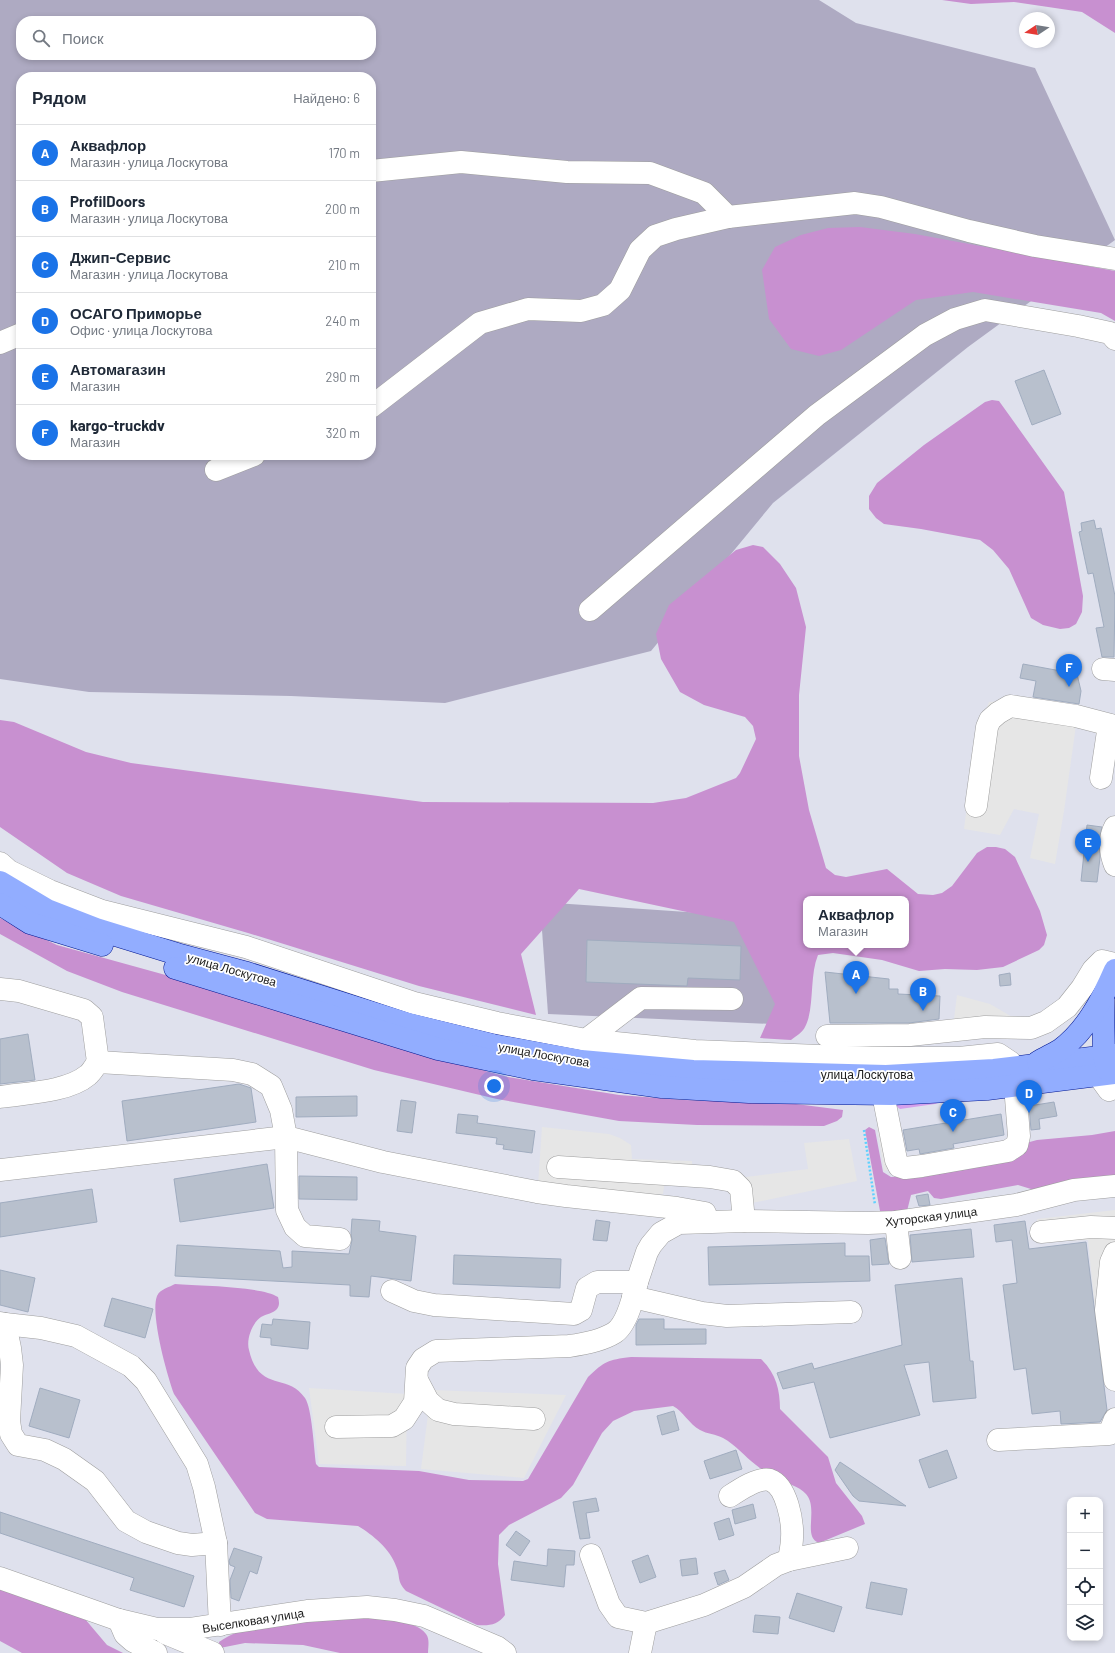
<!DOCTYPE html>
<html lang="ru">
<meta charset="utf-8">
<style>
:root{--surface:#fff;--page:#f2f2f3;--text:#1f2937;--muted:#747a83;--line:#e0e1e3;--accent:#1a73e8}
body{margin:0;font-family:Barlow,sans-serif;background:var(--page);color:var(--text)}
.controls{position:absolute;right:12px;bottom:12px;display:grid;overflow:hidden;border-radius:8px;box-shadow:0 2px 6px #0003}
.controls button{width:36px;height:36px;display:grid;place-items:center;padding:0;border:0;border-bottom:1px solid var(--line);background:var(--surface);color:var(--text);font:20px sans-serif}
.compass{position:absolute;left:1019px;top:12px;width:36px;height:36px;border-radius:50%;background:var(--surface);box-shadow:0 2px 6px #0003;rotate:258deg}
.you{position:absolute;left:494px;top:1086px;width:14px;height:14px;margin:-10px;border:3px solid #fff;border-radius:50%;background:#1a73e8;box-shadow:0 0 0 6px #1a73e833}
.badge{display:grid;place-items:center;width:26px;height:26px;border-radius:50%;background:var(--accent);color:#fff;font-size:13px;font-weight:700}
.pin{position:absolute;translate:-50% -33px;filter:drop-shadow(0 1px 2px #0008)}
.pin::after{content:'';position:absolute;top:21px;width:14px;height:12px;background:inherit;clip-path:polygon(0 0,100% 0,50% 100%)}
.popup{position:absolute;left:803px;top:896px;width:106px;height:52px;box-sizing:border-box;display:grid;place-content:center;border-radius:8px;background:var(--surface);filter:drop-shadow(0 1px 3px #0005);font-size:13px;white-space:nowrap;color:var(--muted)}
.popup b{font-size:15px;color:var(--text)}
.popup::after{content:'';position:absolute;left:50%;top:100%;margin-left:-8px;border:8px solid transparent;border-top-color:var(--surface)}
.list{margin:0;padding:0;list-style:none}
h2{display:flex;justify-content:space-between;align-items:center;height:52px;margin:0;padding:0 16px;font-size:17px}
h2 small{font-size:13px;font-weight:400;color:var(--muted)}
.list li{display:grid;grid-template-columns:26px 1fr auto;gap:12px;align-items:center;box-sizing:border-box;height:56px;padding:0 16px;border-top:1px solid var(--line)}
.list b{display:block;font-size:15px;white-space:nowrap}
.list p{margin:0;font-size:13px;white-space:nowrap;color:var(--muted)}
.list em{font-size:13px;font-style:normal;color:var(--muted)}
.icon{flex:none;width:22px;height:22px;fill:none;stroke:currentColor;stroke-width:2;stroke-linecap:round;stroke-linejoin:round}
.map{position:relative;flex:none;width:1115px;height:1653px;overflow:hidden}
.search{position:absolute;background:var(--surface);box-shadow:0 2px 6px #0003;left:16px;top:16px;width:360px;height:44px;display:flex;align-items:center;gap:10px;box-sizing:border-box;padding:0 14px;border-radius:16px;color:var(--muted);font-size:15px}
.panel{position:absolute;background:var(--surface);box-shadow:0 2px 6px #0003;left:16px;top:72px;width:360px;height:388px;border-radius:16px}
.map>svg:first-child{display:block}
.construction{fill:#aeaac2;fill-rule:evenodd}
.grass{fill:#d4a0ec}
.forest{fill:#c890d0;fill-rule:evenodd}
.parking{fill:#e6e6e6}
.building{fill:#b8c0cd;stroke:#a0acbf}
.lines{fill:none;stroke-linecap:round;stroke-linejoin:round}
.minor-casing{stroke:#9e9e9e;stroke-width:23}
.major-casing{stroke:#001691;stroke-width:23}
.path{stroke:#5ed1ff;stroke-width:2.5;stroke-dasharray:2 2;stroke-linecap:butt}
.minor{stroke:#fff;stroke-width:22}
.major{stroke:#92adff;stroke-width:22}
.labels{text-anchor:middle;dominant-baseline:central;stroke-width:3.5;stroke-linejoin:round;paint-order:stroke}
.street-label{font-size:12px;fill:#1a1a1a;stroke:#fff}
</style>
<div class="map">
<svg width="1115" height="1653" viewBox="0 0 1115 1653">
<rect width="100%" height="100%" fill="#dfe1ed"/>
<!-- construction -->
<g class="construction">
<path d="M0,0H819L856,23L1035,68L1115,240L968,347L773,503L651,651L445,703L291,696L89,692L0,679ZM21,21H371V55H21ZM21,77H371V455H21Z"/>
<path d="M540,902L806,920L794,1025L548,1014Z"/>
</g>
<!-- grass -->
<path class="grass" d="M938,1103L935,1104L900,1109L896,1106L897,1104Z"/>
<!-- forest -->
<g class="forest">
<path d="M942,0H1115V33L1082,12L1014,2L971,4Z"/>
<path d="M860,227L915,234L1115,271V321L1101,313L973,292L916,300L841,350L819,356L791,349L769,319L762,270L775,247L801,235L828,228Z"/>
<path d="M992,400L999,401L1064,492L1083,596L1082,612L1076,624L1069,628L1060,629L1043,625L1031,618L1009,569L993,550L980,540L921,529L884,524L876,518L869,509V496L877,483L924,445L985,402Z"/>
<path d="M753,545L763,547L780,564L796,588L806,627L799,695V756L809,810L826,868L835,875L846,877L887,869L918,894L933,895L942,893L952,886L977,853L987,847H996L1005,849L1015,857L1040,911L1047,935L1044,945L1039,950L1003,967L977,970L945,969L919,971L882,960L833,953L818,955C809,977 815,1008 805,1027C803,1032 796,1036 791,1040L760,1038L775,1004L734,922L579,889L521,954L536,1015L419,986L248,933L121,896L67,873L0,827V720L14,722L86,752L131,763L423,802L653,803L686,798L736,778L740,773L756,739L753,726L745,717L704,705L680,692L661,659L656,634L669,605L736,550ZM806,899H906V945H806Z"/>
<path d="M0,918L57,945L285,1008L393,1046L508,1077L619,1095L684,1100L788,1103L843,1110L842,1117L837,1121L824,1126L697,1125L619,1121L497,1099L374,1070L122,992L67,971L0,934Z"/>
<path d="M869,1127L875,1130L883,1172L891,1177L908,1176L1037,1140L1092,1135L1115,1131V1176L1039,1189H1031L1018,1185L941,1199L934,1198L928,1191L911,1195L907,1211L886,1215L880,1211L865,1130Z"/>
<path d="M175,1284C199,1286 260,1286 278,1297C279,1301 280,1305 277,1309C274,1313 266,1314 261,1317C252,1323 246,1340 249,1350C259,1393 287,1372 305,1398C312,1408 314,1450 316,1464L319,1467L419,1471L469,1480L523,1481L528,1479L588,1377C605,1361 607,1360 631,1357L761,1359C776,1373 780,1390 780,1409L828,1457L836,1483L862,1516L865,1524L819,1543C802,1537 819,1509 806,1494C799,1486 785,1483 777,1478C770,1474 762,1470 756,1465C744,1456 736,1445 723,1438C716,1434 707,1434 700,1430C689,1424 683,1411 673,1406L634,1411L613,1421L602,1433L573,1485L561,1498L509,1525L499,1535L498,1564L505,1615C498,1625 489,1626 477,1625L406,1591C396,1580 401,1577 396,1566C390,1549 373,1535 358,1526L267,1519L255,1513L174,1394C167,1375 150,1314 157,1296C160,1289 170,1287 175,1284Z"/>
<path d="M0,1589L85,1619L107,1645L123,1653H22L0,1641Z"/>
<path d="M363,1617C380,1618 415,1619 426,1634C430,1639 428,1647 428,1653H340L303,1645L245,1643L220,1648L219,1642C254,1617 321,1618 363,1617Z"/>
</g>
<!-- parking -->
<g class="parking">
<path d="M1014,700L1078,711L1064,811L1055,864L1030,858L1039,814L1014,809L1000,835L964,829L976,736L989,702Z"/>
<path d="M957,995L990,1004L1014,1018L952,1035Z"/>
<path d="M886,1124L893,1169L884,1171L877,1126Z"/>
<path d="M542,1127L609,1134L620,1138L631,1145L632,1159L692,1161L693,1181H665L663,1194L629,1196L538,1185Z"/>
<path d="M849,1139L857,1181L752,1203L746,1177L808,1169L804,1143Z"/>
<path d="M1115,1210V1312L1110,1329L1097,1330L1088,1240L1039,1242L1037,1219Z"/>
<path d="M309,1388L407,1394L406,1466L319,1464Z"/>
<path d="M433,1390L566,1395L524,1478L421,1469L429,1407Z"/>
</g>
<!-- building -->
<g class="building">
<path d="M1044,370L1061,414L1032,425L1015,381Z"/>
<path d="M1094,520L1096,529L1101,528L1115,596L1114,657H1102L1096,628L1104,627L1093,573L1088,574L1079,532L1082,531L1081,523Z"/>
<path d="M1023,664L1077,674L1081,691L1079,704L1033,697L1036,681L1020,678Z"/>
<path d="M1087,825L1102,827L1099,840L1100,858L1097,882L1081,881Z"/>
<path d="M587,940L741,946L740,980L688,978L687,986L586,982Z"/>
<path d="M825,972L889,979V989H898V994L940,996L939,1019L909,1023H830Z"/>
<path d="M1010,973L1011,985L1000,986L999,975Z"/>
<path d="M28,1034L35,1080L0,1084V1039Z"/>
<path d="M239,1084L251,1088L256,1122L127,1141L122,1101Z"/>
<path d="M357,1096V1116L296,1117V1097Z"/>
<path d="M401,1100L416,1102L412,1133L397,1131Z"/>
<path d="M1054,1102L1057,1116L1039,1119L1040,1129L1031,1130L1029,1106Z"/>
<path d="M458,1114L478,1116L477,1123L535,1131L532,1153L503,1149L504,1145L496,1144L497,1138L456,1133Z"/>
<path d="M1001,1114L1004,1135L953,1144L954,1148L920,1154L919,1149L907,1151L903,1130Z"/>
<path d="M267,1164L274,1208L180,1222L174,1179Z"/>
<path d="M299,1176L357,1177V1200L299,1199Z"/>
<path d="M92,1189L97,1222L0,1237V1203Z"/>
<path d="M928,1194L930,1205L919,1206L916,1196Z"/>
<path d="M352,1219L380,1221L379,1231L416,1236L411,1281L371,1276L369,1297L350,1296V1285L175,1276L177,1245L280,1251L283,1268L292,1267V1251L349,1254L352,1240L351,1233Z"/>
<path d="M596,1220L610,1222L607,1241L593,1240Z"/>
<path d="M1025,1221L1029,1249L1086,1242L1107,1410L1100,1422L1061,1424L1060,1411L1032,1414L1026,1368L1014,1370L1003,1285L1017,1283L1012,1240L996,1242L994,1225Z"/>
<path d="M971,1229L974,1257L912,1262L910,1235Z"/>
<path d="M884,1238H885L889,1264L872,1265L870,1240Z"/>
<path d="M845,1243V1256H869L870,1281L709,1285L708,1247Z"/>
<path d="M454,1255L561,1259L560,1288L453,1284Z"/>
<path d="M0,1270L35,1278L28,1312L0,1305Z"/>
<path d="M962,1278L970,1361H973L976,1398L933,1402L929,1362L904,1365L920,1415L830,1438L814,1382L783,1389L777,1373L812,1363L814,1369L902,1345L895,1285Z"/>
<path d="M112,1298L153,1309L145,1338L104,1326Z"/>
<path d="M273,1319L310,1322L308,1349L271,1345V1338L260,1337L262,1324L272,1325Z"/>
<path d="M639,1319H664V1329H706V1344L636,1345V1325Z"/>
<path d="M40,1388L80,1400L69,1438L29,1426Z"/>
<path d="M674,1411L679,1430L662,1435L657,1416Z"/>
<path d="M736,1450L742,1469L710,1479L704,1461Z"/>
<path d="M947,1450L957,1478L929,1488L919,1460Z"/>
<path d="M840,1462L906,1506L859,1501L853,1496L835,1470Z"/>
<path d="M596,1498L599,1511L586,1513L590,1538L580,1539L573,1502Z"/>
<path d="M753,1504L756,1518L735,1524L732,1510Z"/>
<path d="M0,1512L194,1576L184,1607L130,1590L134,1578L0,1533Z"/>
<path d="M729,1518L734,1535L719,1540L714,1523Z"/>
<path d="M516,1531L530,1541L520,1556L506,1545Z"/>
<path d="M234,1548L262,1557L257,1574L250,1571L239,1601L231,1598L230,1580L235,1567L230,1565L229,1561Z"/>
<path d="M548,1549L575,1551L574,1565H566L564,1587L511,1580L514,1561L547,1566Z"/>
<path d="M648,1555L656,1577L640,1583L632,1561Z"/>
<path d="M696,1558L698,1574L682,1576L680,1560Z"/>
<path d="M725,1570L729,1580L718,1585L714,1573Z"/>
<path d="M871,1582L907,1589L902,1615L866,1608Z"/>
<path d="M797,1593L842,1607L834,1632L789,1618Z"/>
<path d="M755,1615L780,1617L778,1634L753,1632Z"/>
</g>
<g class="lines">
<defs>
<g id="minor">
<path d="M371,171L461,162L567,172L650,173L704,193L728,217L855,203L881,207L969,231L1035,246L1115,259"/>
<path d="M0,343L21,334"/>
<path d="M371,407L480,323L528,309L581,311L603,305L620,290L640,250L655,236L676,229L728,217"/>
<path d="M216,470L254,455"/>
<path d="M590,610L817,415L925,335L955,319L985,310L1078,326L1110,333L1115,339"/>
<path d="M1103,669L1115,670"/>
<path d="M1101,778L1109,725"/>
<path d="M976,806L987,727L990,720L998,713L1010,706L1076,716L1115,726"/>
<path d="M1115,827C1109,838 1110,853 1115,865"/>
<path d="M0,863L9,871L50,891L102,911L246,947L414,1003L497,1023L586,1040L695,1051L871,1058H959L998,1054L1010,1062L1011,1068"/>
<path d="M0,989L19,991L84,1010L92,1017L98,1062"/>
<path d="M827,1036L910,1035L985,1027L1031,1028L1046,1022L1067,1007L1082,988L1093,970L1102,961L1115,964"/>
<path d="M586,1040L641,998L732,999"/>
<path d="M1099,1076L1109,1090L1115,1088"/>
<path d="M883,1094L896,1160L899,1166L905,1168L922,1166L1008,1151L1017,1145L1019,1136L1015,1085"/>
<path d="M0,1097C26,1093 68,1092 88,1075C92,1072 95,1066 98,1062L233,1070L252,1074L271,1086L281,1110L286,1137L287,1210L295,1227L305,1236L340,1239"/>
<path d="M558,1167L710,1177L733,1181L741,1189L744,1221"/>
<path d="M0,1170L286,1137L383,1162L537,1192L566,1196L677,1208L705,1213"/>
<path d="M896,1222L900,1258"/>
<path d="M1041,1232L1091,1227L1115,1228"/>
<path d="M1115,1253L1111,1262L1106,1310L1115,1380"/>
<path d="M392,1291L414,1301L434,1305L574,1314L581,1310L587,1288L597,1282H637L647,1252L651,1245L661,1233L679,1223L744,1221L868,1223L896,1222L1016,1205L1074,1190L1115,1186"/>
<path d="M633,1297L702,1313L727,1316L851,1312"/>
<path d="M0,1323L5,1324L10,1348L12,1365L9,1421L11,1434L18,1445L45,1450L64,1459L95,1481L126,1521L146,1532L178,1543L192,1545L216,1543"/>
<path d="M5,1324L41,1328L76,1336L131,1366L146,1381L197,1464L204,1487L216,1543L220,1625"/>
<path d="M417,1380L428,1401L438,1410L454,1414L534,1419"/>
<path d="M336,1427L392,1426L404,1419L415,1402L417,1368L423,1359L436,1351L569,1346C584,1344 601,1341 614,1333C627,1325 634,1295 637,1282"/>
<path d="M998,1440L1109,1434L1115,1419"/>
<path d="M730,1496C739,1490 758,1477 770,1480C787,1486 793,1522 792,1538C792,1545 790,1553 789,1560"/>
<path d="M591,1555L609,1604L618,1617L646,1623L704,1605L744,1587L776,1565L789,1560L847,1548"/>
<path d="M0,1578L119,1620L157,1629H189L307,1611L367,1607L395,1610L424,1616L497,1647L505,1653"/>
<path d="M119,1620L125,1634L133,1641L156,1653"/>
<path d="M165,1633L213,1653"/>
<path d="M640,1653L646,1623"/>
</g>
<g id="major">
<path d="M0,882L47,910L96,929L177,954L244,972L408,1024L493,1045L581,1061L693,1071L886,1076L994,1070L1115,1055"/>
<path d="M0,904L30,923L102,945"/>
<path d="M175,968L438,1049L533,1069L662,1087L749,1092L891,1094L987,1089L1115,1073"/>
<path d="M1103,999L1104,1056L1108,1070"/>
<path d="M1038,1062C1045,1058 1053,1054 1060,1050C1087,1030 1102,1000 1115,970"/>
</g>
</defs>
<!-- minor casing -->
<use href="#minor" class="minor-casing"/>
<!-- major casing -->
<use href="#major" class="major-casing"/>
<!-- path -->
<path class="path" d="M864,1130L875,1205"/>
<!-- minor -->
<use href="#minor" class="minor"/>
<!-- major -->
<use href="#major" class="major"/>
</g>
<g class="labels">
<!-- street labels -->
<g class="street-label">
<text transform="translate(232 969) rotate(16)">улица Лоскутова</text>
<text transform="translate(544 1054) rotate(10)">улица Лоскутова</text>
<text x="867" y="1074">улица Лоскутова</text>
<text transform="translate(931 1216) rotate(-7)">Хуторская улица</text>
<text transform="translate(253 1620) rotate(-9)">Выселковая улица</text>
</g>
</g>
</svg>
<div class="controls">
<button>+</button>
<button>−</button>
<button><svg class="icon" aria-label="locate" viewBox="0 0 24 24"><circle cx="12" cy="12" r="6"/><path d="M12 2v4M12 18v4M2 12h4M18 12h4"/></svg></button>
<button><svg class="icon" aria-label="layers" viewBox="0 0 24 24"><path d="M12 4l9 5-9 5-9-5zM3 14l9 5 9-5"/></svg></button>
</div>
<svg class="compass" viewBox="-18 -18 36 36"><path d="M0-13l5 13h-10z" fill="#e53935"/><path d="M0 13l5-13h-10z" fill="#747a83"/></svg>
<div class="you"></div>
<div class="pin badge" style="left:856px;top:994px">A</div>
<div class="popup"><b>Аквафлор</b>Магазин</div>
<div class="pin badge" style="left:923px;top:1011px">B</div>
<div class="pin badge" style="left:953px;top:1132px">C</div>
<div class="pin badge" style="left:1029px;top:1113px">D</div>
<div class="pin badge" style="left:1088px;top:862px">E</div>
<div class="pin badge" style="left:1069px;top:687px">F</div>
<div class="search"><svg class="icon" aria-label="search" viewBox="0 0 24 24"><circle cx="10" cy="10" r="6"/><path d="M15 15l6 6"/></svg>Поиск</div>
<section class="panel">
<h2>Рядом<small>Найдено: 6</small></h2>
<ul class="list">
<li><span class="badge">A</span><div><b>Аквафлор</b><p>Магазин · улица Лоскутова</p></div><em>170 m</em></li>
<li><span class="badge">B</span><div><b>ProfilDoors</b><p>Магазин · улица Лоскутова</p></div><em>200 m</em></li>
<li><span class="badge">C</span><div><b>Джип-Сервис</b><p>Магазин · улица Лоскутова</p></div><em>210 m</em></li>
<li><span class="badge">D</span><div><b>ОСАГО Приморье</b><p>Офис · улица Лоскутова</p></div><em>240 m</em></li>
<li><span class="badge">E</span><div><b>Автомагазин</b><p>Магазин</p></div><em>290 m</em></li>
<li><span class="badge">F</span><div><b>kargo-truckdv</b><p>Магазин</p></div><em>320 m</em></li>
</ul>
</section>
</div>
